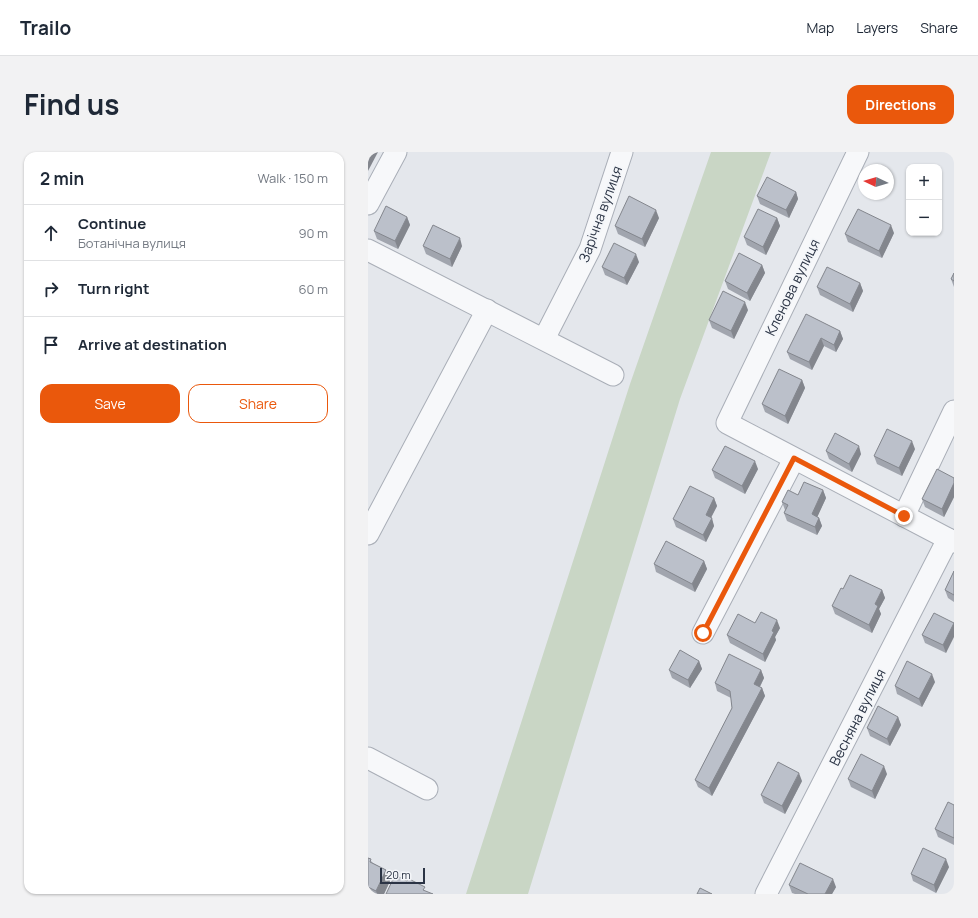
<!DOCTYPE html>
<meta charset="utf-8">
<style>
:root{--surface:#fff;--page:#f2f2f3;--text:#1f2937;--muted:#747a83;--line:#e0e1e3;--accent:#ea580c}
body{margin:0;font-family:Manrope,sans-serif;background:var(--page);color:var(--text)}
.controls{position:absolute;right:12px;top:12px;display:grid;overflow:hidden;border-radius:8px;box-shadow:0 1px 3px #0004}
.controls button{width:36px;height:36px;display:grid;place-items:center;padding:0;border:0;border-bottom:1px solid var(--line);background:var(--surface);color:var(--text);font:20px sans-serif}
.compass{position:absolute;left:490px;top:12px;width:36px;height:36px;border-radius:50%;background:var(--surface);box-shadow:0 1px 3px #0004;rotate:274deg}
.scale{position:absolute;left:12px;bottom:10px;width:45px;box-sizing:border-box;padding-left:4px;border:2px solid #2b3445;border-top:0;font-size:11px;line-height:14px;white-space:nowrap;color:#2b3445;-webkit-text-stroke:3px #f4f6f9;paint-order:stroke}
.stop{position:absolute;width:12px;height:12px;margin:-9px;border:3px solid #ea580c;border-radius:50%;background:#fff}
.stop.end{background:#ea580c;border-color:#fff;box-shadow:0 1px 4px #0008}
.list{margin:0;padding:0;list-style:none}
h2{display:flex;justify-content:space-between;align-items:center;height:52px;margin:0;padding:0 16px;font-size:17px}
h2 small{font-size:13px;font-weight:400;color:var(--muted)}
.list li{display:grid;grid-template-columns:26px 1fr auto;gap:12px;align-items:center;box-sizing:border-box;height:56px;padding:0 16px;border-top:1px solid var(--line)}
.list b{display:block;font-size:15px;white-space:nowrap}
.list p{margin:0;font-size:13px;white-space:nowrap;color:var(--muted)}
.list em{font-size:13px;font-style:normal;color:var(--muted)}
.actions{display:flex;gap:8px;padding:12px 16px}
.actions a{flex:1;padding:9px 0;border:1px solid var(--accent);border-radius:12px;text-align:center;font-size:14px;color:var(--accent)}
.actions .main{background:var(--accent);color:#fff}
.icon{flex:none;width:22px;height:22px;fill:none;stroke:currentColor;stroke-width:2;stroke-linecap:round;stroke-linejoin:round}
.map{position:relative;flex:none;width:586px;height:742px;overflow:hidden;border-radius:12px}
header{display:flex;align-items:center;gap:24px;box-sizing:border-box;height:56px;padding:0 20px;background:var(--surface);border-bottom:1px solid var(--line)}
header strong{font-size:19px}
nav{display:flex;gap:22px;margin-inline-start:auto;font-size:14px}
.intro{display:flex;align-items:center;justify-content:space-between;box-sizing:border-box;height:96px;padding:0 24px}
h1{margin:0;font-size:28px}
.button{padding:10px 18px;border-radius:12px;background:var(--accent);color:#fff;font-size:14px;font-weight:700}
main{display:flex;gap:24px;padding:0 24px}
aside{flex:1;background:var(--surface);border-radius:12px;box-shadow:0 1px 3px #0004}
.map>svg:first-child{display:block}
.green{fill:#c9d6c5}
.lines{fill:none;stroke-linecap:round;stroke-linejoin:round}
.minor-casing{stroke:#a9aeb7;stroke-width:23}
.minor{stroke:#f7f8fa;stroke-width:21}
.wall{fill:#a1a5ae}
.shaded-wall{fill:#83868d}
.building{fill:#bbc0ca;stroke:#83868d}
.route{stroke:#ea580c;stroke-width:5}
.labels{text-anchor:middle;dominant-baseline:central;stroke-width:3.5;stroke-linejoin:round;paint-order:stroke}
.street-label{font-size:14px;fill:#2b3445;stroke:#f4f6f9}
</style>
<header>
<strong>Trailo</strong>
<nav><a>Map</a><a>Layers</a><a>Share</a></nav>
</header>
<div class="intro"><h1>Find us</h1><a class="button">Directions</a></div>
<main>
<aside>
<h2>2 min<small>Walk · 150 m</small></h2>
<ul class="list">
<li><svg class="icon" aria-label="ahead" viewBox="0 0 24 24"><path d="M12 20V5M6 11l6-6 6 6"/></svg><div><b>Continue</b><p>Ботанічна вулиця</p></div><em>90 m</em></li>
<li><svg class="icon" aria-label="right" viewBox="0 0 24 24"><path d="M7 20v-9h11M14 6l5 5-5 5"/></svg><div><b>Turn right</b></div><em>60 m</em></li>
<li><svg class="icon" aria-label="arrive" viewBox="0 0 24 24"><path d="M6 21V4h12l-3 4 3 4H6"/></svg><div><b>Arrive at destination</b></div></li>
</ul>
<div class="actions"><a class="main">Save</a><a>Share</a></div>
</aside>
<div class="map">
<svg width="586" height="742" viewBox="0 0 586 742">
<rect width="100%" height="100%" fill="#e4e7ec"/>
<!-- green -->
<path class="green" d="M343,0H403L312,247L160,742H98L262,232Z"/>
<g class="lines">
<defs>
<g id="minor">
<path d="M490,0L359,271L586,390"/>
<path d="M0,52L28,0"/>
<path d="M0,98L245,223"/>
<path d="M176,187L222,97L254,0"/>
<path d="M536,364L586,259"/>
<path d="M0,382L119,158"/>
<path d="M335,481L426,307"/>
<path d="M0,606L59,637"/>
<path d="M398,742L580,387"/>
</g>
</defs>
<!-- minor casing -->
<use href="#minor" class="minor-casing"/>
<!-- minor -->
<use href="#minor" class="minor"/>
</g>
<!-- wall -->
<g class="wall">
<path d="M428,40L430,47L421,66L392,52L389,44Z"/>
<path d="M39,65L42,73L30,97L9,87L6,79Z"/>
<path d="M291,66L277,95L250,82L247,74Z"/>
<path d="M409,66L412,74L398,103L379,93L376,85Z"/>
<path d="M526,81L514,106L480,90L477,82Z"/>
<path d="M55,94H94L84,115L58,102Z"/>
<path d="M271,110L259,133L237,123L234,115Z"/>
<path d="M394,113L397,121L382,149L360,137L357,129Z"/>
<path d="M586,121V135L583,127Z"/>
<path d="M492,131L495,139L485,160L452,143L449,135Z"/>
<path d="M380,158L366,187L344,176L341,168Z"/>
<path d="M472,179L475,187L468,200L456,194L444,218L422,207L419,200Z"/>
<path d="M434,228L437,236L420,272L397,260L394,252Z"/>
<path d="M547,297L534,324L509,312L506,304Z"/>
<path d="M458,299L493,302L484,320L461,307Z"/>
<path d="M390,317L377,342L347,326L344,318Z"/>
<path d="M586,326V345L576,365L557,355L554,347Z"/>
<path d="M455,338L458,346L449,365L451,366L454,374L449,383L419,369L416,361L417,358L414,350L430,343Z"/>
<path d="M346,346L349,354L343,366L346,374L338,390L308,375L305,367Z"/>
<path d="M336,409L339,417L327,440L288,420L286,412Z"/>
<path d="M586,419V450L580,446L577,438Z"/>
<path d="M475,437L514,438L517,446L511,457L513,462L504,481L467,462L464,454Z"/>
<path d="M387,471L412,476L407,485L408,488L397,510L362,491L359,483Z"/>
<path d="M586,471L578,501L557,491L554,483Z"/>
<path d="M331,509L334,517L322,536L304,526L301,518Z"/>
<path d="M393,518L396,526L392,535L394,536L397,544L344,644L330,635L327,628L364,556L363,546L349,539L347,531Z"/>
<path d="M567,530L554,555L529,542L527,534Z"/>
<path d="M530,565L533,573L522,594L502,584L499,576Z"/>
<path d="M519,622L507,647L483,635L480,627Z"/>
<path d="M434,629L417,662L396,651L393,643Z"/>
<path d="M586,653V693L570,685L567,677Z"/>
<path d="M0,706L5,711L18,718L22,729L16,742H0Z"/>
<path d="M581,715L568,741L545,729L543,722Z"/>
<path d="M421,733L468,735L464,742H427L424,741Z"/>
</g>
<!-- shaded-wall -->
<g class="shaded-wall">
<path d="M3,0H10L0,19V6Z"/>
<path d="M428,40L430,47L421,66L418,58Z"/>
<path d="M288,58L291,66L277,95L274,87Z"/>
<path d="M39,65L42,73L30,97L27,89Z"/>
<path d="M409,66L412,74L398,103L395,95Z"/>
<path d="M523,73L526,81L514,106L511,99Z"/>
<path d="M92,86L94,94L84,115L82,107Z"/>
<path d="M268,102L271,110L259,133L256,126Z"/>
<path d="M394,113L397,121L382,149L379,141Z"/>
<path d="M492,131L495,139L485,160L482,152Z"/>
<path d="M377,150L380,158L366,187L363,179Z"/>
<path d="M472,179L475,187L468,200L466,193Z"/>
<path d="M453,186L456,194L444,218L441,210Z"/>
<path d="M434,228L437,236L420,272L417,264Z"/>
<path d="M544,289L547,297L534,324L531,316Z"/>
<path d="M491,294L493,302L484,320L481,312Z"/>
<path d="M387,309L390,317L377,342L374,334Z"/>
<path d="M586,331V345L576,365L574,357Z"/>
<path d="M455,338L458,346L447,370L444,362Z"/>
<path d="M346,346L349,354L340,371L338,363Z"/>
<path d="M344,366L346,374L338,390L335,383Z"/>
<path d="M451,366L454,374L449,383L447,375Z"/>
<path d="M336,409L339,417L327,440L324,432Z"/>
<path d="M514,438L517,446L511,457L513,462L504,481L501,473L507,452Z"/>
<path d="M409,468L412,476L407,485L408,488L397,510L395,502L404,479Z"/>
<path d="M586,471V485L578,501L575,493Z"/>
<path d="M331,509L334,517L322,536L320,528Z"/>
<path d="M393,518L396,526L389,540L386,532Z"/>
<path d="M564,522L567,530L554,555L551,547Z"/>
<path d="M394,536L397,544L344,644L341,636Z"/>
<path d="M530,565L533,573L522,594L519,587Z"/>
<path d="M516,614L519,622L507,647L504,639Z"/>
<path d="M431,621L434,629L417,662L414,654Z"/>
<path d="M578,707L581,715L568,741L566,733Z"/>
<path d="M18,718L22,729L16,742H9L8,739Z"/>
<path d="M465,727L468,735L464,742H457Z"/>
</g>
<!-- building -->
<g class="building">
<path d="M0,0H3L0,6Z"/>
<path d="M399,25L428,40L418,58L389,44Z"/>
<path d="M261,44L288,58L274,87L247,74Z"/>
<path d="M18,54L39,65L27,89L6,79Z"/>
<path d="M390,57L409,66L395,95L376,85Z"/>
<path d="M490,57L523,73L511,99L477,82Z"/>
<path d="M65,73L92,86L82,107L55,94Z"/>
<path d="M246,91L268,102L256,126L234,115Z"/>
<path d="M371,101L394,113L379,141L357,129Z"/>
<path d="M459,115L492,131L482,152L449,135Z"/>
<path d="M586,121V129L583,127Z"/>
<path d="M355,139L377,150L363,179L341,168Z"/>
<path d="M438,162L472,179L466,193L453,186L441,210L419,200Z"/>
<path d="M411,217L434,228L417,264L394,252Z"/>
<path d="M519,277L544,289L531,316L506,304Z"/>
<path d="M467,281L491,294L481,312L458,299Z"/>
<path d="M357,294L387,309L374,334L344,318Z"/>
<path d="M569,317L586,326V331L574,357L554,347Z"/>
<path d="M436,330L455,338L444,362L451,366L447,375L416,361L420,353L414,350L420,338L430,343Z"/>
<path d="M322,334L346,346L338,363L344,366L335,383L305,367Z"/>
<path d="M298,389L336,409L324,432L286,412Z"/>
<path d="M586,419V443L577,438Z"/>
<path d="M482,423L514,438L507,452L510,454L501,473L464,454L473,436L475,437Z"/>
<path d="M393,460L409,468L404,479L406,480L395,502L359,483L370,462L387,471Z"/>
<path d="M566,461L586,471L575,493L554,483Z"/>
<path d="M312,498L331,509L320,528L301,518Z"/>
<path d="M361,502L393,518L386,532L394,536L341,636L327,628L364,556L362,539L347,531Z"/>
<path d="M539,509L564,522L551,547L527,534Z"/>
<path d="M510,554L530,565L519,587L499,576Z"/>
<path d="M493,602L516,614L504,639L480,627Z"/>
<path d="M410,610L431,621L414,654L393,643Z"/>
<path d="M580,650L586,653V686L567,677Z"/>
<path d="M555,696L578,707L566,733L543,722Z"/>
<path d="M0,706L3,707L2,710L18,718L8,739L0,735Z"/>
<path d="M432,711L465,727L457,742H440L421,733Z"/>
<path d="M27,723L39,729L41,727L57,735L55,738L65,742H18Z"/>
<path d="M332,736L344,742H329Z"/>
</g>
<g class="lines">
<!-- route -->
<path class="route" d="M335,481L426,306L536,364"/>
</g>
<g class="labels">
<!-- street labels -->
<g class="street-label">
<text transform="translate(232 62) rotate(-70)">Зарічна вулиця</text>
<text transform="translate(424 135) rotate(-64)">Кленова вулиця</text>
<text transform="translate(489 565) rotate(-63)">Весняна вулиця</text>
</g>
</g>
</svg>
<div class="controls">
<button>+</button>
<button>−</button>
</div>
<svg class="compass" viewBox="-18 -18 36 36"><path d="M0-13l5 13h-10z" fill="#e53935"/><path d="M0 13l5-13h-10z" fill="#747a83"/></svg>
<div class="scale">20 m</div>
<div class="stop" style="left:335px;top:481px"></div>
<div class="stop end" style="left:536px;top:364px"></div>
</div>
</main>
